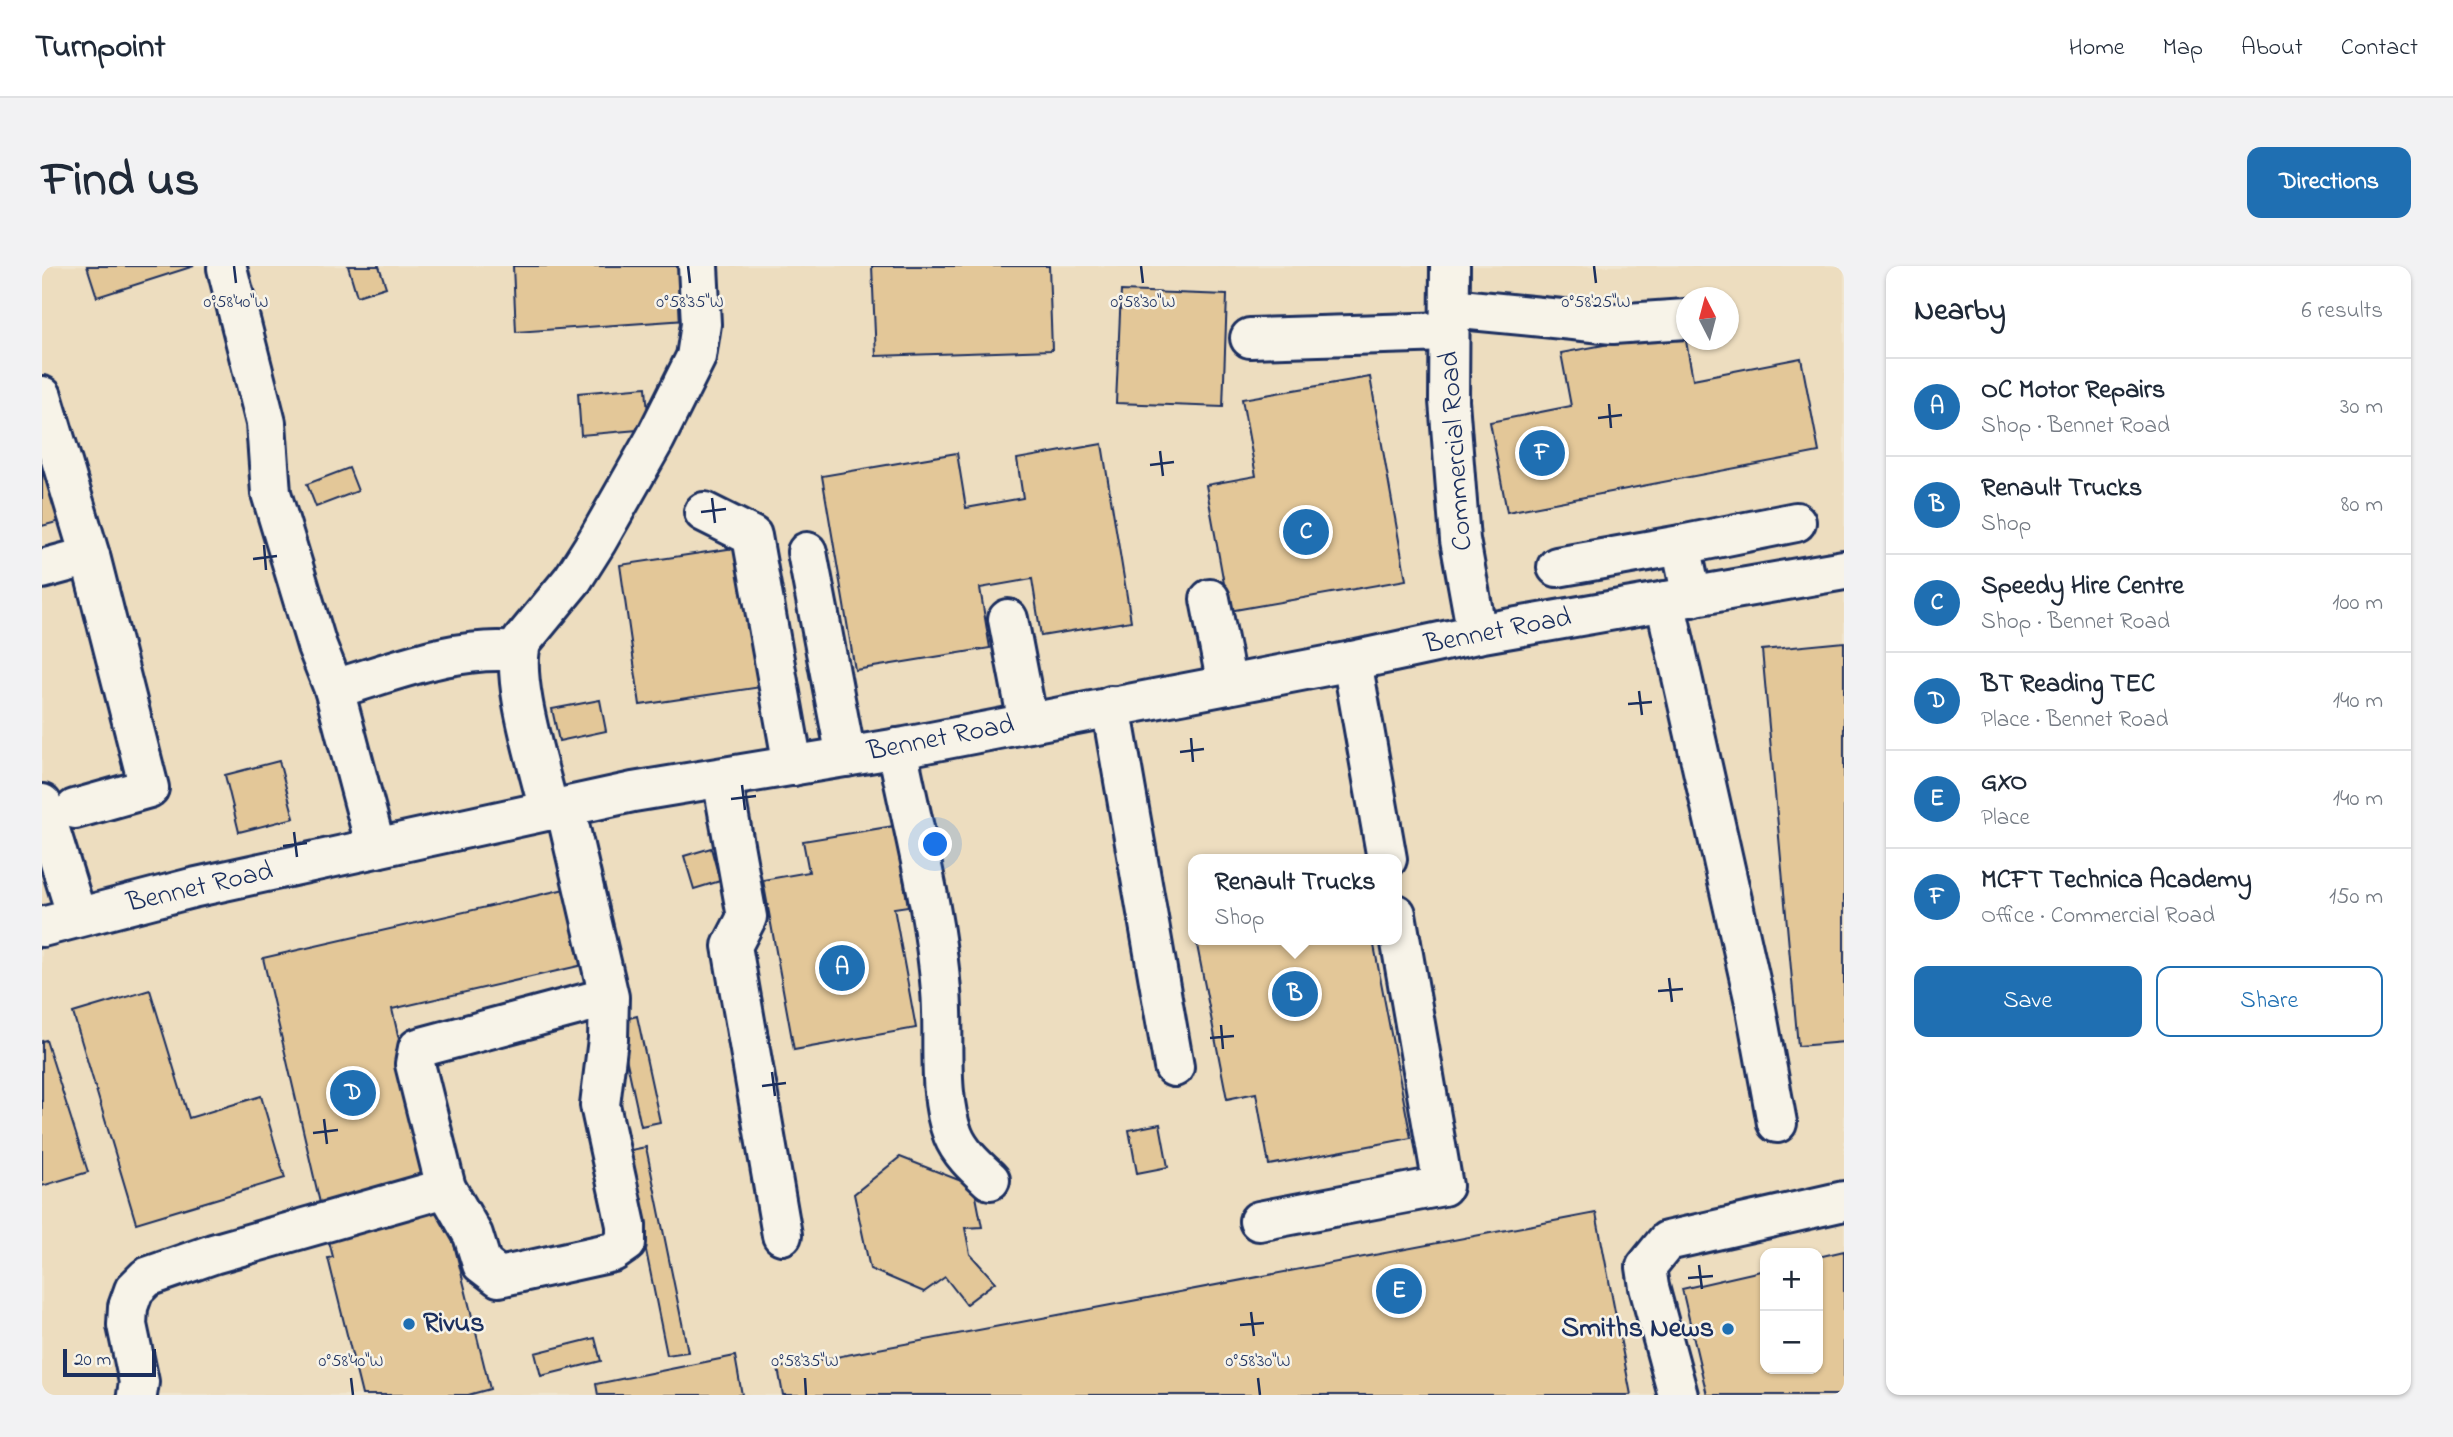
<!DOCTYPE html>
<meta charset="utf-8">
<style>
:root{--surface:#fff;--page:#f2f2f3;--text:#1f2937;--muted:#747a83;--line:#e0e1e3;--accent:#1f6fb2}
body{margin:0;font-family:"Indie Flower",sans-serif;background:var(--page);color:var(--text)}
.controls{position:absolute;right:21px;bottom:21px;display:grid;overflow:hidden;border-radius:14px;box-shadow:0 2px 5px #0004}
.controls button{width:63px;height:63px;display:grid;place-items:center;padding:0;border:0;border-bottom:2px solid var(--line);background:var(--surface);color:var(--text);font:35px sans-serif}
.compass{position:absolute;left:1634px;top:21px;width:63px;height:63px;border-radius:50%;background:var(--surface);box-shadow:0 2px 5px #0004;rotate:354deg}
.scale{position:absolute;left:21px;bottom:18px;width:93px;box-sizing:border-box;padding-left:7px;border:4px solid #1b2f5e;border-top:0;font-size:19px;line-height:24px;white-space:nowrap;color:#1b2f5e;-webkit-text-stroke:5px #f7f3e8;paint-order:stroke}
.you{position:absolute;left:894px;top:579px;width:24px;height:24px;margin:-18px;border:5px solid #fff;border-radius:50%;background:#1a73e8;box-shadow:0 0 0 10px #1a73e833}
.badge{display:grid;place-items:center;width:46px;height:46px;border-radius:50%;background:var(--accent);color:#fff;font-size:23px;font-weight:700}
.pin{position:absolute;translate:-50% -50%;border:4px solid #fff;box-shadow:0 2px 7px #0006}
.popup{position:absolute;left:1146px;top:588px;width:214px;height:91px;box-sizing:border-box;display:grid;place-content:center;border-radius:14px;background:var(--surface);filter:drop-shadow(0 2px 5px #0005);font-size:23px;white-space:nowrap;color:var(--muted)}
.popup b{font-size:26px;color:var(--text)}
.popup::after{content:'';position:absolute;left:50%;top:100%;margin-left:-14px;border:14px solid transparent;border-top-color:var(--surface)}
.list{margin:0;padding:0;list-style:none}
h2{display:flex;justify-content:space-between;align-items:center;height:91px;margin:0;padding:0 28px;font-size:30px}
h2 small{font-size:23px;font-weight:400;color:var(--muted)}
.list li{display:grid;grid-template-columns:46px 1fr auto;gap:21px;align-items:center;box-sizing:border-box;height:98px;padding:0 28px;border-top:2px solid var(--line)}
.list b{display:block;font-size:26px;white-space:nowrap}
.list p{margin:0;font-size:23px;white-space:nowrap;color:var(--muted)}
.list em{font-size:23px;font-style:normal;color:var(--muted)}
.actions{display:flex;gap:14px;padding:21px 28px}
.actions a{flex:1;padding:16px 0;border:2px solid var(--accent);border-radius:14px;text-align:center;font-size:24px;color:var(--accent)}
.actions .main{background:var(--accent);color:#fff}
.map{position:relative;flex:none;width:1802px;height:1129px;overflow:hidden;border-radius:14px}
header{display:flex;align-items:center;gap:42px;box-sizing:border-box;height:98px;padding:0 35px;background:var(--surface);border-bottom:2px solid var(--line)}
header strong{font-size:33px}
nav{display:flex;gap:38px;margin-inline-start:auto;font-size:24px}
.intro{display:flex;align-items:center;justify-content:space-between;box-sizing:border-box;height:168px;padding:0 42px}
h1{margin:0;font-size:49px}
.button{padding:18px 32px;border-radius:14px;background:var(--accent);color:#fff;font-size:24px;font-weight:700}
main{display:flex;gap:42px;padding:0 42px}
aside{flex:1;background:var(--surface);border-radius:14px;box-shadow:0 2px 5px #0004}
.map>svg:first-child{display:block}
.built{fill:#edddbf;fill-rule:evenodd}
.building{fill:#e3c798;stroke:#1b2f5e;stroke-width:2}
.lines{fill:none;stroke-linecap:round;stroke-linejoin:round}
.minor-casing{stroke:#1b2f5e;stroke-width:44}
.minor{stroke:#f7f3e8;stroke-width:38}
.ticks{fill:none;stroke:#1b2f5e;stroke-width:2.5}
.poi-dot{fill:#1f6fb2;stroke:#f7f3e8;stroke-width:2.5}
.labels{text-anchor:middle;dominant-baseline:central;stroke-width:5;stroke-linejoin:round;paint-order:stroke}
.street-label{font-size:28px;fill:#1b2f5e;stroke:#f7f3e8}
.poi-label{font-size:28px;font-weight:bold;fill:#1b2f5e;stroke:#f7f3e8;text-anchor:start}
.ticks-label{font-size:18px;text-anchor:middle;fill:#1b2f5e;stroke:#f7f3e8;stroke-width:5;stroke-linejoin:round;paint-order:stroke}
</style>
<header>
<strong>Turnpoint</strong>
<nav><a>Home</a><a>Map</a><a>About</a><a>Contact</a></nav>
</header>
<div class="intro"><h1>Find us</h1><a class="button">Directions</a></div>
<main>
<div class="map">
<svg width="1802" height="1129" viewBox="0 0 1802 1129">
<rect width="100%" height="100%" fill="#f1e6d0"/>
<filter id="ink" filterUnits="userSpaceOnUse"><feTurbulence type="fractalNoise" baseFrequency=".0143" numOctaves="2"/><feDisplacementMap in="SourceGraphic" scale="14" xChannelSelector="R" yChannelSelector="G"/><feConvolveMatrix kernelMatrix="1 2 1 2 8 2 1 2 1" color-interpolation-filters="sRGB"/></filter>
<g filter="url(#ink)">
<!-- built -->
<path class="built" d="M0,0H1802V1129H0ZM1644,32H1686V74H1644ZM1152,593H1354V674H1152ZM1723,987H1776V1103H1723Z"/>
<!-- building -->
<g class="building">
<path d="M45,0H152L55,31Z"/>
<path d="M306,0H337L344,21L315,30Z"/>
<path d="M471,0H640L644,54L474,66Z"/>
<path d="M830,0H1007L1010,84L834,90Z"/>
<path d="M1079,25L1185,29L1181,141L1074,137Z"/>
<path d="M1642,64L1651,113L1759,92L1777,186L1465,246L1448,156L1529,140L1519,87Z"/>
<path d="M1328,111L1364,314L1187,345L1164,219L1214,210L1200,133Z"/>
<path d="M604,121L607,163L539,169L536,127Z"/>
<path d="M0,158L26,253L0,260Z"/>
<path d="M1060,178L1089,355L999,370L990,313L938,322L948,382L813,404L780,210L915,187L924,242L981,232L975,193Z"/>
<path d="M307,202L316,225L274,241L265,218Z"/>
<path d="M706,280L726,420L598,439L578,299Z"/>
<path d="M1802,376V776L1756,780L1720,384Z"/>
<path d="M558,434L564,465L517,475L510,443Z"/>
<path d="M237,495L252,552L197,566L183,509Z"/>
<path d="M852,560L866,640L852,642L874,762L752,784L721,614L767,606L761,575Z"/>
<path d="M669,582L678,615L652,623L642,590Z"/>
<path d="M523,623L541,699L350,743L389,912L278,937L221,692Z"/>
<path d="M1154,674H1331L1369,872L1227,899L1214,827L1185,833Z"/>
<path d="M108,724L147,852L219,830L243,912L94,957L31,747Z"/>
<path d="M595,750L618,856L599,860L576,755Z"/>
<path d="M4,774L46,906L0,920V775Z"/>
<path d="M1118,858L1126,901L1095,907L1087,864Z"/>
<path d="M604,881L646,1086L625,1089L584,885Z"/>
<path d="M858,891L932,920L940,961L923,962L928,988L953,1016L924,1038L903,1011L882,1026L828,1003L812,928Z"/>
<path d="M400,944L405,963L408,962L448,1123L426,1129H320L286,992L291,991L286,971Z"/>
<path d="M1554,947L1589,1129H741L736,1102Z"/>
<path d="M1802,985V1129H1665L1640,1023L1723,1004V1103H1776V991Z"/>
<path d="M553,1072L559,1095L499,1110L493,1087Z"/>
<path d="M693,1090L700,1129H556L554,1118Z"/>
</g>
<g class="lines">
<defs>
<g id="minor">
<path d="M1408,0L1407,135L1418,274L1435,368"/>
<path d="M185,2L224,157L229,227L275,380L292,423L334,582"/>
<path d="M1408,42L1571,58L1644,53"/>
<path d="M1208,72L1407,66"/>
<path d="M0,130L48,290L0,303"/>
<path d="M662,246L710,270L751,500"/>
<path d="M1639,279L1754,256"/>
<path d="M765,286L804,491"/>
<path d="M1515,301L1639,279L1650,331"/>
<path d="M1168,333L1185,419"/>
<path d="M1623,335L1712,732L1735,857"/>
<path d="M966,353L986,457"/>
<path d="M1310,395L1345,593"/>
<path d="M292,423C351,406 414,379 476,386"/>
<path d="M1069,440L1132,801"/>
<path d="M855,482C871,563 893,644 899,725C903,769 895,828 911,869C918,887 934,901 948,914"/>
<path d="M680,512L705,651L690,680L740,969"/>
<path d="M0,538L35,651"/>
<path d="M523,541L567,731L566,773L558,839L584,959V977L571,986L457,1011L440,998L431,969L404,922L373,798L376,782L567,731"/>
<path d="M33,543L107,522L48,290"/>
<path d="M507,545C498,504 467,412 480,375L531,313L555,275L613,173L654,91L659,58L656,0"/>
<path d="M0,661L150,622L591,526L863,481L1310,395L1435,368L1802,304"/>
<path d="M1217,955L1401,920L1354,648"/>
<path d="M95,1129L97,1116L85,1059L86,1041L92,1024L105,1011L171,988L404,922"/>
<path d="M1636,1129L1607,1021L1604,1001L1625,975L1802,935"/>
</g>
</defs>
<!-- minor casing -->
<use href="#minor" class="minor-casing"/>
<!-- minor -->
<use href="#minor" class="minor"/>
</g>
</g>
<!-- ticks -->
<path class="ticks" d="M192,0L194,17M646,0L648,17M1099,0L1101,17M1552,0L1554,17M1567,138L1569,162M1556,152L1580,149M1118,185L1121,210M1108,199L1132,196M670,232L673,257M659,246L684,243M222,279L224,304M211,293L235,290M1597,425L1600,449M1586,438L1610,436M1149,472L1151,496M1138,486L1162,483M700,519L703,544M689,533L714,530M252,566L255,591M241,580L265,577M1627,712L1630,736M1616,725L1641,723M1179,759L1181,783M1168,772L1192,770M730,806L733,830M720,820L744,817M282,853L285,878M271,867L296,864M1657,999L1660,1023M1646,1012L1671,1010M1209,1046L1212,1070M1198,1059L1222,1057M309,1112L311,1129M763,1112L764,1129M1216,1112L1218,1129"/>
<!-- markers -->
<g class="poi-dot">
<circle cx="367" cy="1058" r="7"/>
<circle cx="1686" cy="1063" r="7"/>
</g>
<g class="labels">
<!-- street labels -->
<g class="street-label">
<text transform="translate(1415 185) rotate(-94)">Commercial Road</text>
<text transform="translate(1456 366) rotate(-11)">Bennet Road</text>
<text transform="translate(899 473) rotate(-11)">Bennet Road</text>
<text transform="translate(158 622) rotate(-13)">Bennet Road</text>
</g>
<!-- poi labels -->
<g class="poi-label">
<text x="381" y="1058">Rivus</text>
<text x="1672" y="1063" text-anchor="end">Smiths News</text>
</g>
</g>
<g class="ticks-label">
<text x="194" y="41">0°58'40"W</text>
<text x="648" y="41">0°58'35"W</text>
<text x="1101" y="41">0°58'30"W</text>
<text x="1554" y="41">0°58'25"W</text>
<text x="309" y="1100">0°58'40"W</text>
<text x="763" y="1100">0°58'35"W</text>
<text x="1216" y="1100">0°58'30"W</text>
</g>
</svg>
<div class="controls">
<button>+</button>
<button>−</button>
</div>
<svg class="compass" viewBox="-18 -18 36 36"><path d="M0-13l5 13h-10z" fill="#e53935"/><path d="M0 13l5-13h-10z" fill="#747a83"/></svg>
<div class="scale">20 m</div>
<div class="you"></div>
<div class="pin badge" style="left:800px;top:702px">A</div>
<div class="pin badge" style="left:1253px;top:728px">B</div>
<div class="popup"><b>Renault Trucks</b>Shop</div>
<div class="pin badge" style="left:1264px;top:266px">C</div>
<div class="pin badge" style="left:311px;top:827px">D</div>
<div class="pin badge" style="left:1357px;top:1025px">E</div>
<div class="pin badge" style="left:1500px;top:187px">F</div>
</div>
<aside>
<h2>Nearby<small>6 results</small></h2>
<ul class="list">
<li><span class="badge">A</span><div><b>OC Motor Repairs</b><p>Shop · Bennet Road</p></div><em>30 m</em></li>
<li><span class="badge">B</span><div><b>Renault Trucks</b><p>Shop</p></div><em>80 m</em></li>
<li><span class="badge">C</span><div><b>Speedy Hire Centre</b><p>Shop · Bennet Road</p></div><em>100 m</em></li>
<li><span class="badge">D</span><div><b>BT Reading TEC</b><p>Place · Bennet Road</p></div><em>140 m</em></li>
<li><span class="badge">E</span><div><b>GXO</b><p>Place</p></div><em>140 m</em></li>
<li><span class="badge">F</span><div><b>MCFT Technica Academy</b><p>Office · Commercial Road</p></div><em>150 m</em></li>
</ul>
<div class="actions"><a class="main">Save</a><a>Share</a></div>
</aside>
</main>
